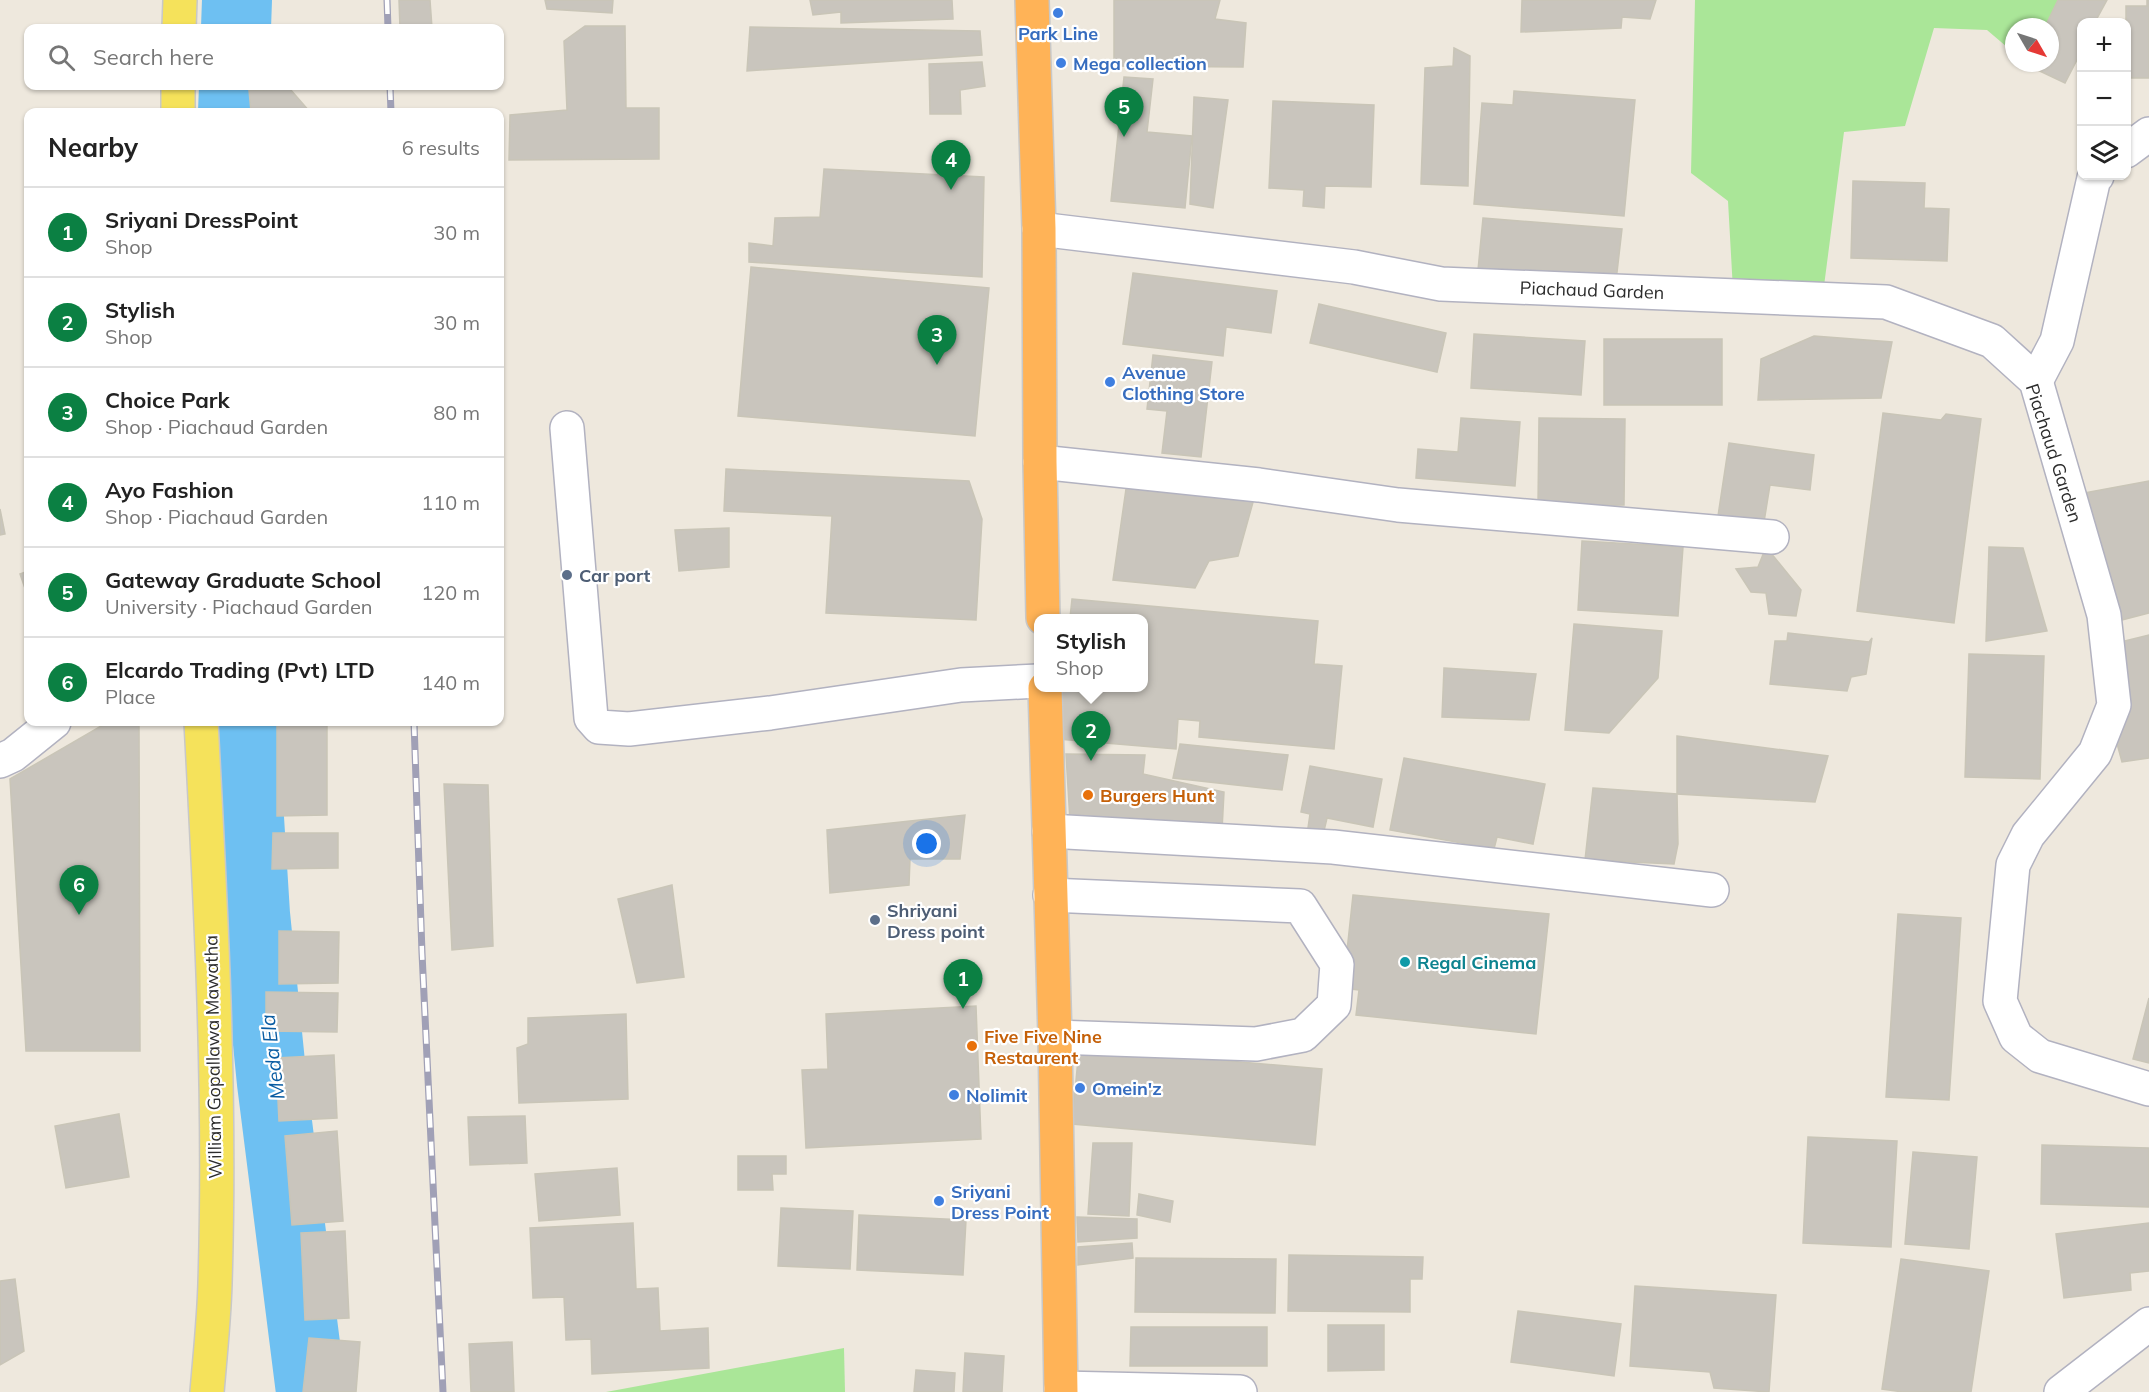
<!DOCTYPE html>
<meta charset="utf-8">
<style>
:root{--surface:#fff;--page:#f2f2f2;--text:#222;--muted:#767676;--line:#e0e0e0;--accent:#0b8043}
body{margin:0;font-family:Mulish,sans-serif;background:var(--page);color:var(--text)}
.controls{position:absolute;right:18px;top:18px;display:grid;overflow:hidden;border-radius:12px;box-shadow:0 2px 4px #0004}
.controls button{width:54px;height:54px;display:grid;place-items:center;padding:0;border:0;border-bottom:2px solid var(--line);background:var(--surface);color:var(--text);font:30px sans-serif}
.compass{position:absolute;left:2005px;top:18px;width:54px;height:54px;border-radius:50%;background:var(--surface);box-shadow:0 2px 4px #0004;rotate:129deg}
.you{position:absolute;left:927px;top:844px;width:21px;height:21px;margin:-15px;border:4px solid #fff;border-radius:50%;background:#1a73e8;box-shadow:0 0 0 9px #1a73e833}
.badge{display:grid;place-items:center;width:39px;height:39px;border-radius:50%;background:var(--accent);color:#fff;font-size:20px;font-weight:700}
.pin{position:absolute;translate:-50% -50px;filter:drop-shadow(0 2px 3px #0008)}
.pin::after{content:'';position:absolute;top:32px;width:21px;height:18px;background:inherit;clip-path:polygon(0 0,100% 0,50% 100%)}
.popup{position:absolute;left:1034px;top:614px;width:114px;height:78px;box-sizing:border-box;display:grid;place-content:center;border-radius:12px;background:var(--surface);filter:drop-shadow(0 2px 4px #0005);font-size:20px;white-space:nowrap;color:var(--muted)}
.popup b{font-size:22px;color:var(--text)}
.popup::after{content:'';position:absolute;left:50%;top:100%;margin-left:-12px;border:12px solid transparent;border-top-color:var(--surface)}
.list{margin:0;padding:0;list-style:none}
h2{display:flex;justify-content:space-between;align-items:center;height:78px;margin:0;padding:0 24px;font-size:26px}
h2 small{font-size:20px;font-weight:400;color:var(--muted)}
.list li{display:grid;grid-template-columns:39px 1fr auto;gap:18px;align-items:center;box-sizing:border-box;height:90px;padding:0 24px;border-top:2px solid var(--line)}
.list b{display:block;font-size:22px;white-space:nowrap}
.list p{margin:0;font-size:20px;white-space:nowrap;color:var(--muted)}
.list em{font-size:20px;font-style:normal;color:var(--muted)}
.icon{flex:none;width:33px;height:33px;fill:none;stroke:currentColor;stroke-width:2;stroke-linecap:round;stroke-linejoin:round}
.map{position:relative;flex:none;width:2149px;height:1392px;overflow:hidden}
.search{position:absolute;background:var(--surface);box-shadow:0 2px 4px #0004;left:24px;top:24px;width:480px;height:66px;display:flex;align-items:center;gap:15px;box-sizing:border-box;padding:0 21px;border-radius:12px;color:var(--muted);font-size:22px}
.panel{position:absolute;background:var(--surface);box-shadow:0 2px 4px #0004;left:24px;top:108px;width:480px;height:618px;border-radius:12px}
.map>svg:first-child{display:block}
.green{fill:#aae698}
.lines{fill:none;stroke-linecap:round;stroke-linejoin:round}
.river{stroke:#6ec0f2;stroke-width:70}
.building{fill:#c9c5bd;stroke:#c9c5b7;stroke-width:1.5}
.minor-casing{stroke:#b2b2c0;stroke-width:36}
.major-casing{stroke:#c8c8c8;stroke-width:36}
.highway-casing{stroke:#c8c8c8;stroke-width:36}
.minor{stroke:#fff;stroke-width:33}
.major{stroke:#f5e25b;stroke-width:33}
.highway{stroke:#ffb357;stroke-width:33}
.rail-casing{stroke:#a0a0b6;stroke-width:7}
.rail{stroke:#fff;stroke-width:4.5;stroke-dasharray:14;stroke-linecap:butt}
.shop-dot{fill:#3f7fe0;stroke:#fff;stroke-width:2}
.service-dot{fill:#5c6f8a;stroke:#fff;stroke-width:2}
.food-dot{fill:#e8710a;stroke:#fff;stroke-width:2}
.culture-dot{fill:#0f9aa8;stroke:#fff;stroke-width:2}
.labels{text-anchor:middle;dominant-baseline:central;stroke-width:4.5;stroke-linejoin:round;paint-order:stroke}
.shop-label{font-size:18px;font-weight:bold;fill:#366cbe;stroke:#fff;text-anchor:start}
.street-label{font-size:18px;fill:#2c2c2c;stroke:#fff}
.service-label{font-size:18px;font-weight:bold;fill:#4e5e75;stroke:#fff;text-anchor:start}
.food-label{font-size:18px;font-weight:bold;fill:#c56008;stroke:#fff;text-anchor:start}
.culture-label{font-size:18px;font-weight:bold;fill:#0d838f;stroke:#fff;text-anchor:start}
.water-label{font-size:20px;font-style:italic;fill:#095ca2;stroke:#fff}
</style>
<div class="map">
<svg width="2149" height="1392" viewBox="0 0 2149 1392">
<rect width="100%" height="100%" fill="#eee8dd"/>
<!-- green -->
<g class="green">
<path d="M1695,0H2058L2048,27H2014V53L1987,30L1934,28L1905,126L1844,132L1824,286L1733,290L1728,201L1691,173Z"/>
<path d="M844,1348L845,1392H606Z"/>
</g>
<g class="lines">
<!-- river -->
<g class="river">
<path d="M236,28L237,0"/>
<path d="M233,112L234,86"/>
<path d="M243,722L255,914L272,1083L311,1392"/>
</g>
</g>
<!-- building -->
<g class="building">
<path d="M399,0H430L432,28H400Z"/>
<path d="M545,0H613L612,13L547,9Z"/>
<path d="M810,0H952L953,19L841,23V12L813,15Z"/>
<path d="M1114,0H1220L1215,19L1246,23L1243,67L1114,66Z"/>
<path d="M1522,0H1656L1650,19L1622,17L1621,28L1521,32Z"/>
<path d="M2058,0H2107L2095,22H2082V50L2065,83L2027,65L2028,63H2050V27H2045Z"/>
<path d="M2147,0H2149V78H2126V6H2147Z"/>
<path d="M585,26H625L626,108H659V159L509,160L510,115L567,110L564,41Z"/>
<path d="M750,27L980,31L982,55L747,71Z"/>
<path d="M1454,48L1470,56L1468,186L1421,184L1425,68L1453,66Z"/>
<path d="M982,62L985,86L960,90L961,114H930L929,64Z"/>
<path d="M1124,77L1153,79L1147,132L1192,136L1185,208L1111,201Z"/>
<path d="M290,89L310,112H251L249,90Z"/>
<path d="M1514,91L1635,100L1624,216L1474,204L1482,103L1513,105Z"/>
<path d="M1194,97L1228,100L1213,208L1190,204Z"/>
<path d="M1273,101L1374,105L1371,187L1325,186L1324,208L1303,206L1304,190L1269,188Z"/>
<path d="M824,169L984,177L982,277L749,262V243L773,246L775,218L820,217Z"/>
<path d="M1853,181L1925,183L1924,208L1949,209L1947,261L1851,258Z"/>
<path d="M1483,218L1622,229L1616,281L1478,270Z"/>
<path d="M751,267L989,288L975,436L738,416Z"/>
<path d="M1133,273L1277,291L1271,333L1226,327L1223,356L1123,344Z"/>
<path d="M1319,304L1446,333L1437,372L1310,343Z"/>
<path d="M1474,334L1585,341L1581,395L1471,388Z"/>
<path d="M1814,336L1892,342L1881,398L1758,400L1761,359Z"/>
<rect x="1604" y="339" width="118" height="66"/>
<path d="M1153,355L1212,362L1201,457L1162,453L1167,411L1147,409Z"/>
<path d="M1883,413L1941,420L1946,414L1981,419L1954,623L1857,611Z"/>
<path d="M1461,418L1520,422L1515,486L1416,478L1418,449L1458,452Z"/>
<path d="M1539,418L1625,419L1624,505L1538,506Z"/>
<path d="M1729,443L1814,455L1810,490L1770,485L1764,522L1718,516Z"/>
<path d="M726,469L969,481L982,519L976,620L826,613L832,516L724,511Z"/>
<path d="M1128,475L1255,495L1238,556L1209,561L1195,588L1113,580Z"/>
<path d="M2149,481V613L2114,622L2073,495Z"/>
<path d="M0,509L5,534L0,535Z"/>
<path d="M729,528V567L679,571L675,530Z"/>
<path d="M1582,541L1683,547L1678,616L1578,610Z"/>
<path d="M1766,547L1801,590L1796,616L1769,614L1766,593L1751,592L1736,569L1758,567Z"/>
<path d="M1989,547L2023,548L2047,631L1986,641Z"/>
<path d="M28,571V597L20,574Z"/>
<path d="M1072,599L1318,621L1314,664L1342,666L1334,749L1199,737L1200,721L1178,719L1176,749L1058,739L1063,688H1144V618H1070Z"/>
<path d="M1574,624L1662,631L1658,678L1609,733L1565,730Z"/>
<path d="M1788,633L1869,642L1872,638L1866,674L1851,677L1847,691L1770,684L1775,641H1787Z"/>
<path d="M2149,635V758L2122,762L2115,736L2108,645Z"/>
<path d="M1969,654L2044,656L2040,779L1965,777Z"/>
<path d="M1444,668L1536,674L1529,720L1442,717Z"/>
<path d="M108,722H139L140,1051H26L10,779Z"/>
<path d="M277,722H327V815L277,816Z"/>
<path d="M1677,736L1828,756L1815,802L1677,794Z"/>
<path d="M1180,744L1288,755L1282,790L1173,778Z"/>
<path d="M1066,754L1145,755L1143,774L1224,792L1222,830L1070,821Z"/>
<path d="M1404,758L1545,784L1533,844L1497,837L1494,849L1390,830Z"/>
<path d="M1310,766L1382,779L1373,827L1327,818L1324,831L1308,828L1310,814L1301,812Z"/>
<path d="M444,784L488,785L493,946L452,950Z"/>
<path d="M1593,788L1677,794L1678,844L1674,864L1585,860Z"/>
<path d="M965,815L960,859H910L909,885L830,893L827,830Z"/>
<path d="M273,833H338V868L272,869Z"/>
<path d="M672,885L684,977L637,983L618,899Z"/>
<path d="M1353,895L1549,914L1536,1034L1356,1015L1359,990L1343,988Z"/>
<path d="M1898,914L1961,918L1949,1100L1886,1097Z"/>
<path d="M279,931L339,932L338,983L279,984Z"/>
<path d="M266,992L338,993L337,1032L266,1031Z"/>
<path d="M2149,998V1063L2133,1059Z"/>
<path d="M976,1006L981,1139L806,1148L802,1070L828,1069L826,1014Z"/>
<path d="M626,1014L628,1099L519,1103L517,1048L528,1044V1018Z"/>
<path d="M1079,1048L1322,1069L1315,1145L1072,1124Z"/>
<path d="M334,1055L337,1118L279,1121L276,1058Z"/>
<path d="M119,1114L129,1177L66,1188L55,1126Z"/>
<path d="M525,1116L527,1163L470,1165L468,1117Z"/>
<path d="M337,1131L343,1221L292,1225L285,1136Z"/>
<path d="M1808,1137L1897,1141L1891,1247L1803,1243Z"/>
<path d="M1093,1143H1132L1129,1216L1088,1214Z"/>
<path d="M2042,1145L2149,1148V1207L2041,1204Z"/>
<path d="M1913,1152L1977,1157L1969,1249L1905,1244Z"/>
<path d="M738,1156H786V1174H772L773,1190H738Z"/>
<path d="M617,1168L620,1215L539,1221L535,1174Z"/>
<path d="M1139,1194L1173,1201L1170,1222L1137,1215Z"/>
<path d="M781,1208L853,1211L850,1269L778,1266Z"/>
<path d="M859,1215L966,1220L963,1275L857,1270Z"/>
<path d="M1077,1217L1137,1219V1238L1078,1242Z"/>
<path d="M633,1223L636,1289L658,1288L660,1331L708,1328L709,1368L592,1374L591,1339L566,1340L564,1297L533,1298L530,1228Z"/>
<path d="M2149,1223V1271L2130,1273L2131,1290L2064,1298L2056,1234Z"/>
<path d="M345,1231L349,1318L305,1320L301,1233Z"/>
<path d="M1132,1243L1133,1258L1078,1265V1247Z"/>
<path d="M1289,1255L1423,1257L1422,1279H1410V1312L1288,1311Z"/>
<path d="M1136,1258L1276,1259L1275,1313L1135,1312Z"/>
<path d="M1901,1259L1989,1271L1971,1392H1903L1882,1389Z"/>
<path d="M15,1279L24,1351L0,1365V1281Z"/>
<path d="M1635,1286L1776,1295L1769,1392L1714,1388L1710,1372L1630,1366Z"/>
<path d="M1518,1311L1621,1324L1614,1376L1511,1362Z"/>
<path d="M1328,1325H1384V1370L1328,1371Z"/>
<path d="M1131,1327H1267V1366H1130Z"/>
<path d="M309,1338L360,1342L356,1392H303Z"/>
<path d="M512,1342L514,1392H471L469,1344Z"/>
<path d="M965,1353L1004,1356L1002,1392H963Z"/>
<path d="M916,1370L955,1373L954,1392H914Z"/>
</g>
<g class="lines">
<defs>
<g id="minor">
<path d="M2126,151L2149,134"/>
<path d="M1039,229L1354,267L1441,284L1886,302L1992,341L2036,381L2104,615L2114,705L2095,753L2028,835L2013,865L2000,1001L2016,1037L2040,1056L2149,1089"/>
<path d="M2036,381L2057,341L2094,178L2097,176"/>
<path d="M567,428L591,718L599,727L629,729L770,713L961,685L1038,681"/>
<path d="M1040,462L1259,485L1398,505L1772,537"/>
<path d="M0,761L13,755L54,722"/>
<path d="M1049,831L1333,847L1712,890"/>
<path d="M1050,895L1300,906L1337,964L1334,1005L1303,1035L1256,1044L1055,1037"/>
<path d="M1061,1388L1240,1392"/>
<path d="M2061,1392L2149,1324"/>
</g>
<g id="major">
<path d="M179,28L180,0"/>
<path d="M178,86V112"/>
<path d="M201,722C211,908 221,1096 215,1283C214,1320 210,1356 207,1392"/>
</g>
<g id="highway">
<path d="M1032,0L1039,229L1040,462L1043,618"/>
<path d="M1045,688L1055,1037L1061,1392"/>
</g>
</defs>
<!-- minor casing -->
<use href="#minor" class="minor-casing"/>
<!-- major casing -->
<use href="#major" class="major-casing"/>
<!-- highway casing -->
<use href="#highway" class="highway-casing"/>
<!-- minor -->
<use href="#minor" class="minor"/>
<!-- major -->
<use href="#major" class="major"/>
<!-- highway -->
<use href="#highway" class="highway"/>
<defs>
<g id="rail">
<path d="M387,0L388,28"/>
<path d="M390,86L391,112"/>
<path d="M414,722L422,953L443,1392"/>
</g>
</defs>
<!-- rail casing -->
<use href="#rail" class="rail-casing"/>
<!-- rail -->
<use href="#rail" class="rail"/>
</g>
<!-- markers -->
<g class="shop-dot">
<circle cx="1058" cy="13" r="6"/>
<circle cx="1061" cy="63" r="6"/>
<circle cx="1110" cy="382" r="6"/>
<circle cx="1080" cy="1088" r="6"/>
<circle cx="954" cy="1095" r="6"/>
<circle cx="939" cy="1201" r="6"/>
</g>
<g class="service-dot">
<circle cx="567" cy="575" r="6"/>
<circle cx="875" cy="920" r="6"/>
</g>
<g class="food-dot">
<circle cx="1088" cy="795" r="6"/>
<circle cx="972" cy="1046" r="6"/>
</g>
<circle class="culture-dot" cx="1405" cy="962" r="6"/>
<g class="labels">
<!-- shop labels -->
<g class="shop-label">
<text x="1058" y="33" text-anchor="middle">Park Line</text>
<text x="1073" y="63">Mega collection</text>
<text x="1122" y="372">Avenue<tspan x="1122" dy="21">Clothing Store</tspan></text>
<text x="1092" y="1088">Omein'z</text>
<text x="966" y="1095">Nolimit</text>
<text x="951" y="1191">Sriyani<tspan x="951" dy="21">Dress Point</tspan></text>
</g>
<!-- street labels -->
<g class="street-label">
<text transform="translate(1592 290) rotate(2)">Piachaud Garden</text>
<text transform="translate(2054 453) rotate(72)">Piachaud Garden</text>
<text transform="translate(213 1057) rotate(-91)">William Gopallawa Mawatha</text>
</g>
<!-- service labels -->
<g class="service-label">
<text x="579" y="575">Car port</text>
<text x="887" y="910">Shriyani<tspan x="887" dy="21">Dress point</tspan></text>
</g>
<!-- food labels -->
<g class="food-label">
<text x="1100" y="795">Burgers Hunt</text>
<text x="984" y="1036">Five Five Nine<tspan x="984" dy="21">Restaurent</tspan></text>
</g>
<!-- culture labels -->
<g class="culture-label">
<text x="1417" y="962">Regal Cinema</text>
</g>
<!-- water labels -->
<g class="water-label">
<text transform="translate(272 1057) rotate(-97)">Meda Ela</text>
</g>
</g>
</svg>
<div class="controls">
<button>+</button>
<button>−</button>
<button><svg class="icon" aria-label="layers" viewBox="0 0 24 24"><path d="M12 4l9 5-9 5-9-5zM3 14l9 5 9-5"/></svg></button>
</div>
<svg class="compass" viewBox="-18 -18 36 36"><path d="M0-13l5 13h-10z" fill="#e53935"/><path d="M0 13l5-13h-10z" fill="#767676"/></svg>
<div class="you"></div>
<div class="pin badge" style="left:963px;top:1009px">1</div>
<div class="pin badge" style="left:1091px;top:761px">2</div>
<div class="popup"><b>Stylish</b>Shop</div>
<div class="pin badge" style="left:937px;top:365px">3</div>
<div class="pin badge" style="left:951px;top:190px">4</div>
<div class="pin badge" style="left:1124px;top:137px">5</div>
<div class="pin badge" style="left:79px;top:915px">6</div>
<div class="search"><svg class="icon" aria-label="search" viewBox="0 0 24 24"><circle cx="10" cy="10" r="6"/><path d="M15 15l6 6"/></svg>Search here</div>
<section class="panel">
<h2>Nearby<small>6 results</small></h2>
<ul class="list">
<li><span class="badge">1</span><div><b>Sriyani DressPoint</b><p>Shop</p></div><em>30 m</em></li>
<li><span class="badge">2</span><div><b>Stylish</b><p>Shop</p></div><em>30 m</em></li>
<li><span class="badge">3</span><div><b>Choice Park</b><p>Shop · Piachaud Garden</p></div><em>80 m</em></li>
<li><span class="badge">4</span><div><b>Ayo Fashion</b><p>Shop · Piachaud Garden</p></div><em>110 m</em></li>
<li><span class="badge">5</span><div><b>Gateway Graduate School</b><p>University · Piachaud Garden</p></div><em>120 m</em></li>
<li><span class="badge">6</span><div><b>Elcardo Trading (Pvt) LTD</b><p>Place</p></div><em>140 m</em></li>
</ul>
</section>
</div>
